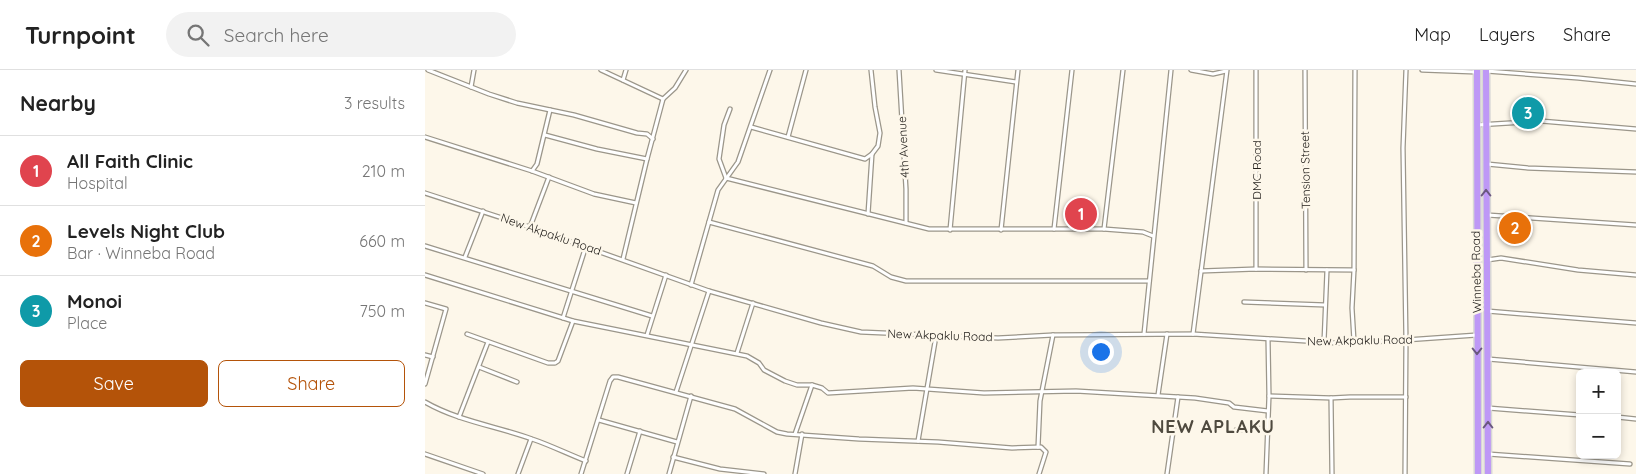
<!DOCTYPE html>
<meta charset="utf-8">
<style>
:root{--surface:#fff;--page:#f2f2f2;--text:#222;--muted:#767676;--line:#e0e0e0;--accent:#b45309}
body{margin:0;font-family:Quicksand,sans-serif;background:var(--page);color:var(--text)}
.controls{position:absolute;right:15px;bottom:15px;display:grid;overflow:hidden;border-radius:8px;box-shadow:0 2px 8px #0003}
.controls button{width:45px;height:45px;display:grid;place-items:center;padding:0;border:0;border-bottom:1px solid var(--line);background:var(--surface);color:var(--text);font:25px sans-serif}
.you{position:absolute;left:675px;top:281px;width:18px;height:18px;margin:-12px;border:4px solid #fff;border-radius:50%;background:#1a73e8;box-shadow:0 0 0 8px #1a73e833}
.badge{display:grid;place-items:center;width:32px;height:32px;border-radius:50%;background:var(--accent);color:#fff;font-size:16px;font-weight:700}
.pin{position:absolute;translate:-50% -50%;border:2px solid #fff;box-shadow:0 1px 5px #0006}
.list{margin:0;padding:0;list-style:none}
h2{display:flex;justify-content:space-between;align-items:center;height:65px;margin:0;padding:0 20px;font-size:21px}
h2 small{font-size:16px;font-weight:400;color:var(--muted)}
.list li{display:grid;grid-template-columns:32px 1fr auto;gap:15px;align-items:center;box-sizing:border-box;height:70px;padding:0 20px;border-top:1px solid var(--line)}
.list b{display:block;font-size:19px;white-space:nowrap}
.list p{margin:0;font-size:16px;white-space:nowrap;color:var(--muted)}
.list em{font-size:16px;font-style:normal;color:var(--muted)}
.actions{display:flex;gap:10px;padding:15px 20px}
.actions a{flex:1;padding:11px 0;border:1px solid var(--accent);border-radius:8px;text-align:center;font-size:18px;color:var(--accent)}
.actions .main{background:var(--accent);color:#fff}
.icon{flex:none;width:28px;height:28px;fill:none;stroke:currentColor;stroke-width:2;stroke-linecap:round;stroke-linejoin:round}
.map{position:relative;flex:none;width:1211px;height:404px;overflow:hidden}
header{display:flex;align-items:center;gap:30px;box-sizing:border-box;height:70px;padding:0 25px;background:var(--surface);border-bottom:1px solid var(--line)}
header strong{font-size:24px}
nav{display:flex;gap:28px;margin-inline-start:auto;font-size:18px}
.search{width:350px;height:45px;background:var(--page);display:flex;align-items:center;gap:12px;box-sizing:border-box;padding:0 18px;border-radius:28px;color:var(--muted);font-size:19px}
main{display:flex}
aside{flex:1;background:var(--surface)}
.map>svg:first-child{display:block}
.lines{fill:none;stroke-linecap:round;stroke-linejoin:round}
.street-casing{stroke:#9b968a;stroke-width:5.5}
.highway-casing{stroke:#d8d7d6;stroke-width:9}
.street{stroke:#fff;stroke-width:3}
.highway{stroke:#be98f6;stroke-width:6}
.oneway{stroke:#6a577f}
.labels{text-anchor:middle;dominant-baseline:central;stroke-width:5;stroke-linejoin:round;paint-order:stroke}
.street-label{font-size:12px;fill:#25221e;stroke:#fdf7ea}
.district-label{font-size:18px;font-weight:bold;letter-spacing:1px;fill:#4f4a3f;stroke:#fdf7ea}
</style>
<header>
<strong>Turnpoint</strong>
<div class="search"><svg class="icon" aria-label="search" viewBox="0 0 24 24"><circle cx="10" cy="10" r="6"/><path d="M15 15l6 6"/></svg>Search here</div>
<nav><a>Map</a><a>Layers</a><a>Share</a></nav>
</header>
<main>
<aside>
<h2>Nearby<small>3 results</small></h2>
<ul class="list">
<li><span class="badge" style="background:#e0444e">1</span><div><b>All Faith Clinic</b><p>Hospital</p></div><em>210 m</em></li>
<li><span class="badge" style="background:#e8710a">2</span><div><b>Levels Night Club</b><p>Bar · Winneba Road</p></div><em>660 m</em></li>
<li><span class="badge" style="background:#0f9aa8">3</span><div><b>Monoi</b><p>Place</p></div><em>750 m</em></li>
</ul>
<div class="actions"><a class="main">Save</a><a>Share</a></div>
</aside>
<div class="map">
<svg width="1211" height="404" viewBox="0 0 1211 404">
<rect width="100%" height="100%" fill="#fdf7ea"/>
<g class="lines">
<defs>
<g id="street">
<path d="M3,0L64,24L92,33L149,45L212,63L222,64L228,69"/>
<path d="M176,0L238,29"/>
<path d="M474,0L481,119V153"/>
<path d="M511,0L591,12"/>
<path d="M766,0L788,4L801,1"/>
<path d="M831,0V199"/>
<path d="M880,0L881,200"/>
<path d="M997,0L1051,2"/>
<path d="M1061,1L1153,8L1211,14"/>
<path d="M198,10L201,0"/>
<path d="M46,17L49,0"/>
<path d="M1052,55L1116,51L1211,59"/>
<path d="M326,57L440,89L447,84L453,76L455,63L450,37L446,0"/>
<path d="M120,65L172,79L222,89"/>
<path d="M0,67L107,101L169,124L211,133"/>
<path d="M363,67L381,0"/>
<path d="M1062,94L1103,98L1211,102"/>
<path d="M107,101L112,94L125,40"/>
<path d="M301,108L504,159H679L718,162L728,166"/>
<path d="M301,108L294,89L299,55L305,39"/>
<path d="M0,123L105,157L284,221L396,253L436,262L573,268L628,265L768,264L912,273L966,271L1052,265"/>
<path d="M443,144L447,84"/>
<path d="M1062,145L1211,155"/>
<path d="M284,152L448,196L466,207L481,211H724"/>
<path d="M105,157L124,107"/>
<path d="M629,159L647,0"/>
<path d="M679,159L698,0"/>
<path d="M525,160L540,0"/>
<path d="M576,160L593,0"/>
<path d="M0,176L227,246"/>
<path d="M40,187L58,141"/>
<path d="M198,189L222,89L238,29L250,18L261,0"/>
<path d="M1062,190L1076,188L1153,200L1211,205"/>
<path d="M776,201L831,199L929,200"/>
<path d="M0,205L148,251L322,286L334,293L339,300L360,311L372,315H387L397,318L403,323L488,318L559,323L651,321L770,328L804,333L809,337L843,341"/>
<path d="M266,215L293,120L313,92L345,0"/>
<path d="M819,232L900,235"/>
<path d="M0,233L21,239L0,314"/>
<path d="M1062,241L1211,253"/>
<path d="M138,248L161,176"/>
<path d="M42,264L123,293H130L133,291L148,251"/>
<path d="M719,264L746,0"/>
<path d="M768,264L802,0"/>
<path d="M222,265L241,205"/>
<path d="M929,271L927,238L929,200L930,0"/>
<path d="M899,272L902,200"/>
<path d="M312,283L328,233"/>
<path d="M0,285L8,287"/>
<path d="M1063,289L1211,302"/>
<path d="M54,297L92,312"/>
<path d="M251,322L284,221"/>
<path d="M733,325L742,264"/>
<path d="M844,326L906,328L925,327H981"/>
<path d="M906,328L907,404"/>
<path d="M0,332C33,351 71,356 107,369C125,375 143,384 161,391"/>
<path d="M1063,338L1155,345"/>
<path d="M34,347L63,272"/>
<path d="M1192,347L1211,349"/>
<path d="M174,350L252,372"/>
<path d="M811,360L842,358"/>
<path d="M370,364L387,315"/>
<path d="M493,371L511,266"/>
<path d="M613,377L615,331L628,265"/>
<path d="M0,384L58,404"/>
<path d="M1063,384L1205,394"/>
<path d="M248,387L295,399L339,404"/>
<path d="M93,404L106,369"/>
<path d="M156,404L185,311L188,307H193L310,339L352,362L362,364L434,369L513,372L587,378L616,377L621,382L614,404"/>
<path d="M202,404L215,361"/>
<path d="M244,404L266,326"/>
<path d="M370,404L377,364"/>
<path d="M742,404L753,327"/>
<path d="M841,404L844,326L843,269"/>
<path d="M980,404L981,270L978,78L981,0"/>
</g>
<g id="highway">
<path d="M1052,0L1053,404"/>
<path d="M1061,0L1063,404"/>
</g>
</defs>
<!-- street casing -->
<use href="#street" class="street-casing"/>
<!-- highway casing -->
<use href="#highway" class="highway-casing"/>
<!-- street -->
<use href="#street" class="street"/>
<!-- highway -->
<use href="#highway" class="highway"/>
</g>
<!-- one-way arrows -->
<defs><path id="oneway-chevron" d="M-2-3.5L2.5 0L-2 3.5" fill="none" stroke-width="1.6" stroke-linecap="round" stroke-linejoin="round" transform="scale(1.25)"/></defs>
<g class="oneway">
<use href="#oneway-chevron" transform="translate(1061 123) rotate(-90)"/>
<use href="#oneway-chevron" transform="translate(1052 281) rotate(90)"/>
<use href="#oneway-chevron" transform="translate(1063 355) rotate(-90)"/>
</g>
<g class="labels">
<!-- street labels -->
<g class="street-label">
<text transform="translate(478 77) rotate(-93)">4th Avenue</text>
<text transform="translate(831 100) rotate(-90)">DMC Road</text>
<text transform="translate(880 100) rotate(-91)">Tension Street</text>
<text transform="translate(126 164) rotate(19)">New Akpaklu Road</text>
<text transform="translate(1051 202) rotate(-91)">Winneba Road</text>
<text transform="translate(515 265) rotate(2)">New Akpaklu Road</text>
<text transform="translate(935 270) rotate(-1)">New Akpaklu Road</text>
</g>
<!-- district labels -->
<g class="district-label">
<text x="788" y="356">NEW APLAKU</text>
</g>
</g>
</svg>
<div class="controls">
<button>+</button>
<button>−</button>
</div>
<div class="you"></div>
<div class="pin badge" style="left:656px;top:144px;background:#e0444e">1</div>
<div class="pin badge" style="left:1090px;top:158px;background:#e8710a">2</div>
<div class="pin badge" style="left:1103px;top:43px;background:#0f9aa8">3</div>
</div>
</main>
